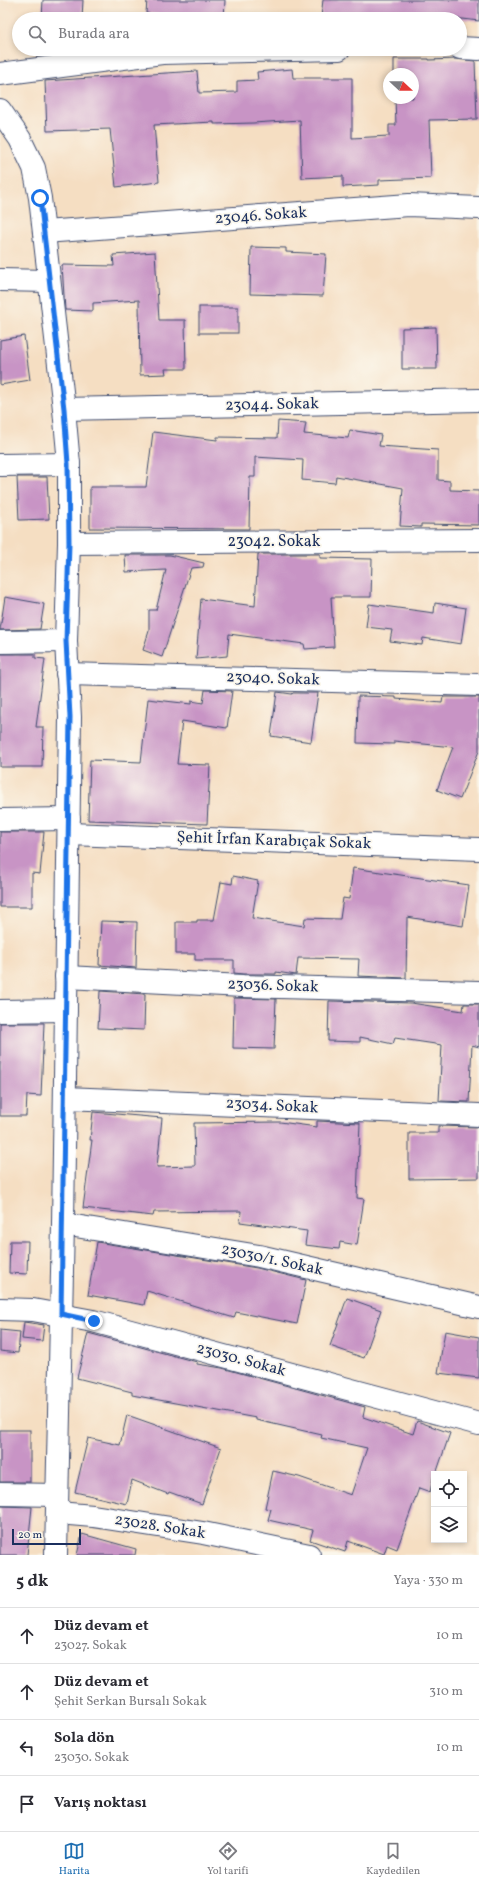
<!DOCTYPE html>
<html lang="tr">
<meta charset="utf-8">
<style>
:root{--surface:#fff;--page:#f7f7f7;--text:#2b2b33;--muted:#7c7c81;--line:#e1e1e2;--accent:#1f6fb2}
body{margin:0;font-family:Vollkorn,serif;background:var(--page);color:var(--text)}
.controls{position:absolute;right:12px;bottom:12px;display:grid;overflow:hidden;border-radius:0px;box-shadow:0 2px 6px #0003}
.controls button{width:36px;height:36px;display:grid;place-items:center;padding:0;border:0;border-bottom:1px solid var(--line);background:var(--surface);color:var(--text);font:20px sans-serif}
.compass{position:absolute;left:383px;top:68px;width:36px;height:36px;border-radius:50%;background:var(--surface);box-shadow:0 2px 6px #0003;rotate:112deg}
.scale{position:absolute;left:12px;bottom:10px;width:69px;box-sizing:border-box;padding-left:4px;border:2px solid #1b2f5e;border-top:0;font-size:11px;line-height:14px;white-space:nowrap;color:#1b2f5e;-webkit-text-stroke:3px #fbf7ec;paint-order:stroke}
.stop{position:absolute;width:12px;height:12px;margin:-9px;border:3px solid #1a73e8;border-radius:50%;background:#fff}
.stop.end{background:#1a73e8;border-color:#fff;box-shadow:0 1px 4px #0008}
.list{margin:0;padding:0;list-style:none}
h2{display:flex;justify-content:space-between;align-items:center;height:52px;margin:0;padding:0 16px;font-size:17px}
h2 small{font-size:13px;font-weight:400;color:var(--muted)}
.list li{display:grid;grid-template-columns:26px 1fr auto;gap:12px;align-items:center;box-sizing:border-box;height:56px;padding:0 16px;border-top:1px solid var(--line)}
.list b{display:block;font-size:15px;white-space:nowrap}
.list p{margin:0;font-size:13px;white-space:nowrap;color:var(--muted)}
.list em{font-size:13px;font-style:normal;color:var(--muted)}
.icon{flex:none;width:22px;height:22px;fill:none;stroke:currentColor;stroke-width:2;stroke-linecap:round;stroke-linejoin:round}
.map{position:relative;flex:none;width:479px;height:1555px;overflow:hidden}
.search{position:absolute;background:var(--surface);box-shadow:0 2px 6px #0003;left:12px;right:12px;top:12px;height:44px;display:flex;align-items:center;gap:10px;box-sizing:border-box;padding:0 14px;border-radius:22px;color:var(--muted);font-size:15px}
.sheet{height:276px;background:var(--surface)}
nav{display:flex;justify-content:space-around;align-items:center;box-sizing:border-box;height:56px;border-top:1px solid var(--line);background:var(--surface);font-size:11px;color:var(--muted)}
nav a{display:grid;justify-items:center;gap:2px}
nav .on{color:var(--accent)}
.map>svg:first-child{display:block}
.building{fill:#c894c5}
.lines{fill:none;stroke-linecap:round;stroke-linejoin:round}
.street-casing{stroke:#3c496d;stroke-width:24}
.street{stroke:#fff;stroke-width:22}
.route{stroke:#1a73e8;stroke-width:5}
.labels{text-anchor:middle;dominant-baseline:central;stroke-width:3.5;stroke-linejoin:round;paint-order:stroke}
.street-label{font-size:16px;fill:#1b2f5e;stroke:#fbf7ec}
</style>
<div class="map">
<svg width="479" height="1555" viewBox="0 0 479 1555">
<rect width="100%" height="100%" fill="#fbf7ec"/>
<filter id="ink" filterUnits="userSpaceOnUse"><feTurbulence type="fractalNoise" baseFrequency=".025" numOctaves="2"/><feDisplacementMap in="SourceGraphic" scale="8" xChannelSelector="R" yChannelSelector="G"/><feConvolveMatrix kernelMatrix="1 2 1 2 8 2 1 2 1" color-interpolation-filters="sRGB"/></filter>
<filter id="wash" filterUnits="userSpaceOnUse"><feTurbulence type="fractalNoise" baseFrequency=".012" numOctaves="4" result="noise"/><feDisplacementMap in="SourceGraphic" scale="16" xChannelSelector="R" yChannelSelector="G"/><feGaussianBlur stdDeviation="0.9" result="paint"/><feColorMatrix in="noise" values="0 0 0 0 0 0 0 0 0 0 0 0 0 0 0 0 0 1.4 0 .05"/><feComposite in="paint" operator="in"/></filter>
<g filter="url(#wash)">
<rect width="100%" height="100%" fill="#f5dec2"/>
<g id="blocks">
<!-- building -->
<g class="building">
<path d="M43,0H83L82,19H42Z"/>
<path d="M147,0H225L224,19H197L146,13Z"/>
<path d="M323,0H479V21L463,19H401V18L364,13L363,19H340L321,17Z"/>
<path d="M394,59H429V60L455,59L475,61L477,119L429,120L431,178L379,180V185L343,187V176L302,178L300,120L253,123L214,124V122L154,125L159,182L116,187L110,129L47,131L45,81L197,71L199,93L237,92V81L258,80L257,72L292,69L293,78H352V138L389,136V125H396L395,98H413V74H394Z"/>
<path d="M251,247L286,248V252L326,254L323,296L250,294Z"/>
<path d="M155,252L159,320H185L186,369H165L166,374L140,375L139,300L93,303V311L65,310L62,265L114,266L113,255Z"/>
<rect x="199" y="307" width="39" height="26"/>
<path d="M436,327L437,369H402V328Z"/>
<path d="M24,336L30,380L0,385V340Z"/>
<path d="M278,421L306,423L304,434L348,438L350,430L381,435L379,446L438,450V480L450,481V490L479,491V525L421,524V527L400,526L403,488L336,476L335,483L302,480L303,460L255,457V477H250L249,529L90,528V487H146L153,432L217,440V437L277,438Z"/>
<path d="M17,477H47L49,519L19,520Z"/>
<path d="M258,554H320V558L372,559L371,597H331L334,647L305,649L304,644L229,634L227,656L196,659L201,599L255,606Z"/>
<path d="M125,555H170L204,563L203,567L191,568L162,657L143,650L149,631V610H156L166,570L126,572Z"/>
<path d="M5,597L44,604L40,629L0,630Z"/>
<path d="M435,603L466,608L461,644L423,638L422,645L390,641L392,630L366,627L369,604L434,613Z"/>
<path d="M0,654H35V658L45,659L36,727H43L42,767H0Z"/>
<path d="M205,690L232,691L227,728L182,721L177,764L210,765L207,824L88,820L90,760L141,762L148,699L191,704V701L203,703Z"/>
<path d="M277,692L292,694L293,693H318L311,742L271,736Z"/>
<path d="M358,696L396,697V699L442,703L443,697H479V751L460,799L437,790L453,747L394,741V744L357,743Z"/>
<path d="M0,832H44L40,874L32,873V907H0Z"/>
<path d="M353,868L469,885L463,926L407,917L406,978L358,976L359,959L298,958L296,975L276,972V974H243L234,973V960H195V954H176V922H197V920H214L221,882L232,884L233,876L258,881L252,918L304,926L305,918L340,919L343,898L349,899Z"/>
<path d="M101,921L137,922L136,968L99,965Z"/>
<path d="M100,991L145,994L144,1030L98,1028Z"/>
<path d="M234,998L276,999L274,1049L233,1048Z"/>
<path d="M329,1001L411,1003L463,1011L464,1004H479V1047L472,1045L469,1102L439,1101L442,1045L395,1038L393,1044L360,1037V1042L328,1041Z"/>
<path d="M0,1023H44L41,1096L27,1095L26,1116H0Z"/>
<path d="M93,1112L162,1118L157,1167L195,1166L194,1123L280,1122L317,1127V1121L360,1123L357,1198L364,1199L357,1245L340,1242L339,1249L305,1245L307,1231L240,1222L241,1211L154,1212L153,1216L83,1208L92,1140H90Z"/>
<path d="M438,1126L479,1127V1178L409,1179V1133H438Z"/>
<path d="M10,1241H28L27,1274L9,1273Z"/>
<path d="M97,1242L257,1268L306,1280L297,1324L236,1312L234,1318L147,1291L144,1305L88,1295Z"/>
<path d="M347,1298L381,1310L364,1358L330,1346Z"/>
<path d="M24,1322L44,1325L42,1341L22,1339Z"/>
<path d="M0,1330L20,1332L18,1353L0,1351Z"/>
<path d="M445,1331L479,1337V1378L438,1373Z"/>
<path d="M88,1333L197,1362V1364L222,1368L365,1407L363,1417L413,1434L417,1421L450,1433L436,1474H434L430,1492L419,1488L397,1549L387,1545L384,1554L348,1541L345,1552L310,1540L313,1530L268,1520L271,1509L265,1508L273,1471L299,1477L351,1495L367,1448L321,1438L322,1435L256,1420V1418L132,1395V1392L77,1378Z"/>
<path d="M127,1415L221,1448L202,1504L169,1492L168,1494L132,1480L127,1504L75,1492L88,1438L120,1445Z"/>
<rect x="0" y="1430" width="30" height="52"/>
<path d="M0,1506L32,1507L27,1555H0Z"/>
<path d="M82,1534L136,1549L135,1555H77Z"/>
</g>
</g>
</g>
<g filter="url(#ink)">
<use href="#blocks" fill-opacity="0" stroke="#3c496d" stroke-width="1"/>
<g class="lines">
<defs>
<g id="street">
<path d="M460,48L479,49"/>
<path d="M0,74L162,53L339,49"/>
<path d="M0,110L20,139L34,168L40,198L64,409L69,464V543L66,641L70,717L63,1224L56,1555"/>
<path d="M44,232L409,205L479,208"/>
<path d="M0,280L49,281"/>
<path d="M64,409L479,400"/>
<path d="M0,465L69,464"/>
<path d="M69,543L479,540"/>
<path d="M0,642L66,641"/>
<path d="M67,674L479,685"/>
<path d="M0,820L69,819"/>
<path d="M69,834L479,849"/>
<path d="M66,977L243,986L479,992"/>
<path d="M0,1011L66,1010"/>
<path d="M65,1098L479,1115"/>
<path d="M63,1224L259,1256L479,1307"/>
<path d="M0,1309L33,1310L93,1321L479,1424"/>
<path d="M0,1494L57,1495"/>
<path d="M58,1513L93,1516L203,1533L309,1555"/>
</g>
</defs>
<!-- street casing -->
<use href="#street" class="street-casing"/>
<!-- street -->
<use href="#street" class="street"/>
</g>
</g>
<g class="lines" filter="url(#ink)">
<!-- route -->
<path class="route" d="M40,198L64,409L68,464L69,543L66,641L70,717L61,1314L94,1321"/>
</g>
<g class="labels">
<!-- street labels -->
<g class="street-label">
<text transform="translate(261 216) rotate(-4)">23046. Sokak</text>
<text transform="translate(272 405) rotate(-1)">23044. Sokak</text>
<text x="274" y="542">23042. Sokak</text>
<text transform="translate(273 679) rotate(2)">23040. Sokak</text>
<text transform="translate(274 841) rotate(2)">Şehit İrfan Karabıçak Sokak</text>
<text transform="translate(273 986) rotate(2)">23036. Sokak</text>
<text transform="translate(272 1106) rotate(3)">23034. Sokak</text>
<text transform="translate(272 1260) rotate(12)">23030/1. Sokak</text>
<text transform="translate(241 1360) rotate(15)">23030. Sokak</text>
<text transform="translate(160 1527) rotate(9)">23028. Sokak</text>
</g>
</g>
</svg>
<div class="controls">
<button><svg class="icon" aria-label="locate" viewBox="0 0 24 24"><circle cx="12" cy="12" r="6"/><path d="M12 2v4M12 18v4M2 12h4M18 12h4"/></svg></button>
<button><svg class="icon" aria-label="layers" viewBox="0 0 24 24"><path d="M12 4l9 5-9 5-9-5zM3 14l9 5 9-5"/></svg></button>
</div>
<svg class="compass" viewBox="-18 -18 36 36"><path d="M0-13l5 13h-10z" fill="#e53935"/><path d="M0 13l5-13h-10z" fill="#7c7c81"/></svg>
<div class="scale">20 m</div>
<div class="stop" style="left:40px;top:198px"></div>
<div class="stop end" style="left:94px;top:1321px"></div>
<div class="search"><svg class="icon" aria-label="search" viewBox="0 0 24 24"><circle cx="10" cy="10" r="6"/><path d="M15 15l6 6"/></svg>Burada ara</div>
</div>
<section class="sheet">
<h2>5 dk<small>Yaya · 330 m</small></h2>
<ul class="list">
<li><svg class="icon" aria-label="ahead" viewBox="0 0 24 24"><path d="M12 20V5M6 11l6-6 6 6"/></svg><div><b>Düz devam et</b><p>23027. Sokak</p></div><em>10 m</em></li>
<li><svg class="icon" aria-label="ahead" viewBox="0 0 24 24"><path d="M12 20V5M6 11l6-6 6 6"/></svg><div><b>Düz devam et</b><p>Şehit Serkan Bursalı Sokak</p></div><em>310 m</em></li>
<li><svg class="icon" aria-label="left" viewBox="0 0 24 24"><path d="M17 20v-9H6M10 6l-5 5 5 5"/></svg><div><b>Sola dön</b><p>23030. Sokak</p></div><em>10 m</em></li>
<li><svg class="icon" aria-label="arrive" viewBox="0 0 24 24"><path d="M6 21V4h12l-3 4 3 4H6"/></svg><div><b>Varış noktası</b></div></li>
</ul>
</section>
<nav>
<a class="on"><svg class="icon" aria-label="map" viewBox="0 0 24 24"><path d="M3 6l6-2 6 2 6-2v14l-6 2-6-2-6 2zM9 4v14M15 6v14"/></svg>Harita</a>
<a><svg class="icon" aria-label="directions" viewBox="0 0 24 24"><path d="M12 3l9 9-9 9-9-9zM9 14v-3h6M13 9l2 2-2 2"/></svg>Yol tarifi</a>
<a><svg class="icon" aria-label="saved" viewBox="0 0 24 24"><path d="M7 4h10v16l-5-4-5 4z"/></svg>Kaydedilen</a>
</nav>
